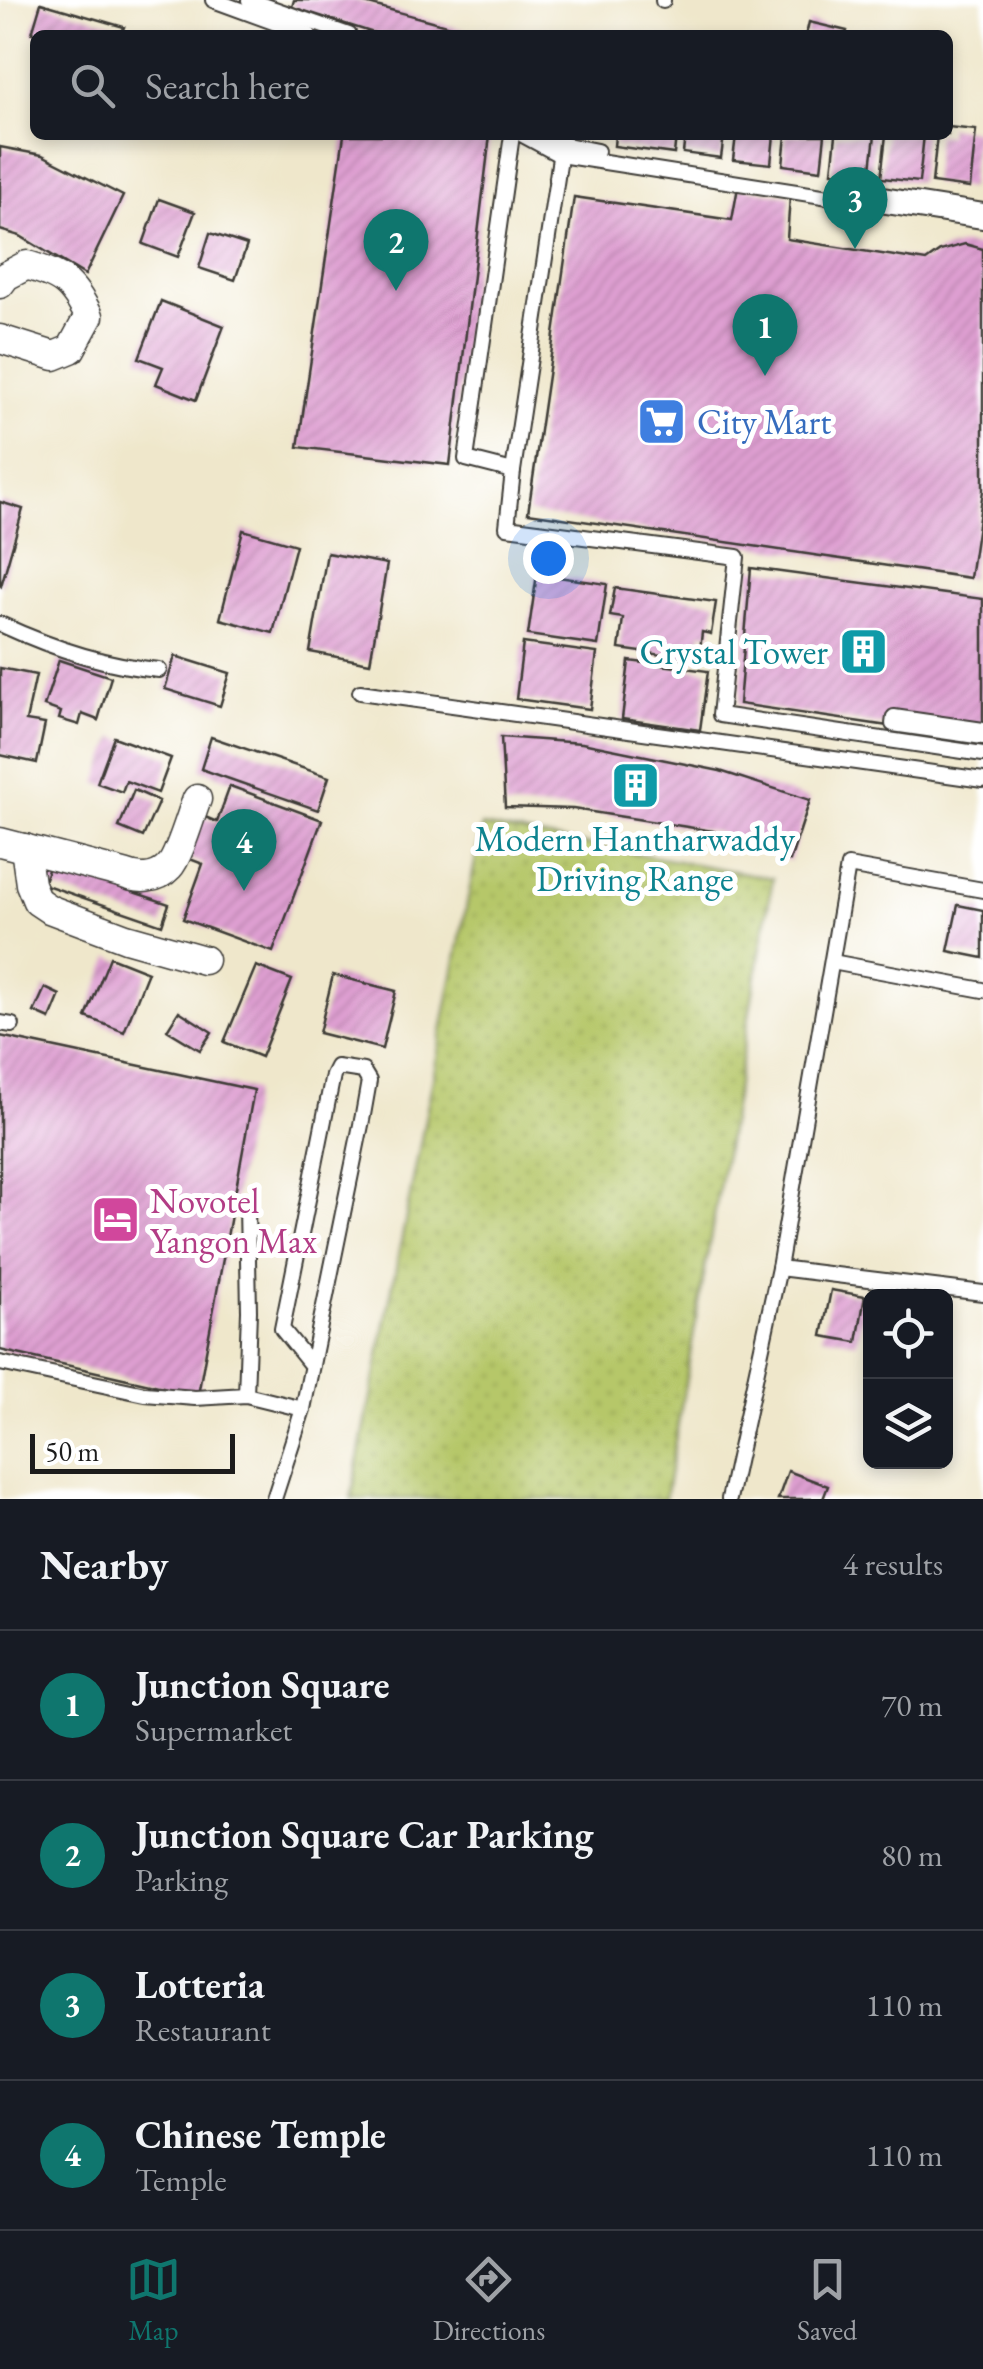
<!DOCTYPE html>
<style>
:root{--surface:#171b24;--page:#20242c;--text:#f1f3f6;--muted:#9ea1a6;--line:#363941;--accent:#0f766e}
body{margin:0;font-family:"EB Garamond",serif;background:var(--page);color:var(--text)}
.controls{position:absolute;right:30px;bottom:30px;display:grid;overflow:hidden;border-radius:15px;box-shadow:0 5px 15px #0003}
.controls button{width:90px;height:90px;display:grid;place-items:center;padding:0;border:0;border-bottom:2px solid var(--line);background:var(--surface);color:var(--text);font:50px sans-serif}
.scale{position:absolute;left:30px;bottom:25px;width:205px;box-sizing:border-box;padding-left:10px;border:5px solid #1c1c1c;border-top:0;font-size:28px;line-height:35px;white-space:nowrap;color:#1c1c1c;-webkit-text-stroke:8px #fff;paint-order:stroke}
.you{position:absolute;left:548px;top:558px;width:35px;height:35px;margin:-25px;border:8px solid #fff;border-radius:50%;background:#1a73e8;box-shadow:0 0 0 15px #1a73e833}
.badge{display:grid;place-items:center;width:65px;height:65px;border-radius:50%;background:var(--accent);color:#fff;font-size:32px;font-weight:700}
.pin{position:absolute;translate:-50% -82px;filter:drop-shadow(0 2px 5px #0008)}
.pin::after{content:'';position:absolute;top:52px;width:35px;height:30px;background:inherit;clip-path:polygon(0 0,100% 0,50% 100%)}
.list{margin:0;padding:0;list-style:none}
h2{display:flex;justify-content:space-between;align-items:center;height:130px;margin:0;padding:0 40px;font-size:42px}
h2 small{font-size:32px;font-weight:400;color:var(--muted)}
.list li{display:grid;grid-template-columns:65px 1fr auto;gap:30px;align-items:center;box-sizing:border-box;height:150px;padding:0 40px;border-top:2px solid var(--line)}
.list b{display:block;font-size:38px;white-space:nowrap}
.list p{margin:0;font-size:32px;white-space:nowrap;color:var(--muted)}
.list em{font-size:32px;font-style:normal;color:var(--muted)}
.icon{flex:none;width:55px;height:55px;fill:none;stroke:currentColor;stroke-width:2;stroke-linecap:round;stroke-linejoin:round}
.map{position:relative;flex:none;width:983px;height:1499px;overflow:hidden}
.search{position:absolute;background:var(--surface);box-shadow:0 5px 15px #0003;left:30px;right:30px;top:30px;height:110px;display:flex;align-items:center;gap:25px;box-sizing:border-box;padding:0 35px;border-radius:15px;color:var(--muted);font-size:38px}
.sheet{height:730px;background:var(--surface)}
nav{display:flex;justify-content:space-around;align-items:center;box-sizing:border-box;height:140px;border-top:2px solid var(--line);background:var(--surface);font-size:28px;color:var(--muted)}
nav a{display:grid;justify-items:center;gap:5px}
nav .on{color:var(--accent)}
.map>svg:first-child{display:block}
.grass{fill:url(#grass-dots);stroke:#697242;stroke-width:2.5}
.building{fill:url(#building-hatch)}
.lines{fill:none;stroke-linecap:round;stroke-linejoin:round}
.lane-casing{stroke:#3c3a36;stroke-width:18}
.street-casing{stroke:#3c3a36;stroke-width:31}
.lane{stroke:#fff;stroke-width:14}
.street{stroke:#fff;stroke-width:28}
.labels{text-anchor:middle;dominant-baseline:central;stroke-width:10;stroke-linejoin:round;paint-order:stroke}
.shop-label{font-size:35px;fill:#366cbe;stroke:#fff;text-anchor:start}
.culture-label{font-size:35px;fill:#0d838f;stroke:#fff;text-anchor:end}
.hotel-label{font-size:35px;fill:#b23c85;stroke:#fff;text-anchor:start}
</style>
<div class="map">
<svg width="983" height="1499" viewBox="0 0 983 1499">
<defs>
<pattern id="grass-dots" width="8" height="8" patternUnits="userSpaceOnUse" patternTransform="scale(2.5)"><rect width="8" height="8" fill="#b6c769"/><path d="M2 2h.1M6 6h.1" fill="none" stroke="#9caa5a" stroke-width="1.8" stroke-linecap="round"/></pattern>
<pattern id="building-hatch" width="6" height="6" patternUnits="userSpaceOnUse" patternTransform="scale(2.5)"><rect width="6" height="6" fill="#de9fd1"/><path d="M-1 1l2-2M0 6l6-6M5 7l2-2" fill="none" stroke="#be88b3"/></pattern>
</defs>
<rect width="100%" height="100%" fill="#fff"/>
<filter id="ink" filterUnits="userSpaceOnUse"><feTurbulence type="fractalNoise" baseFrequency=".01" numOctaves="2"/><feDisplacementMap in="SourceGraphic" scale="20" xChannelSelector="R" yChannelSelector="G"/><feConvolveMatrix kernelMatrix="1 2 1 2 8 2 1 2 1" color-interpolation-filters="sRGB"/></filter>
<filter id="wash" filterUnits="userSpaceOnUse"><feTurbulence type="fractalNoise" baseFrequency=".0048" numOctaves="4" result="noise"/><feDisplacementMap in="SourceGraphic" scale="40" xChannelSelector="R" yChannelSelector="G"/><feGaussianBlur stdDeviation="2.25" result="paint"/><feColorMatrix in="noise" values="0 0 0 0 0 0 0 0 0 0 0 0 0 0 0 0 0 1.4 0 .05"/><feComposite in="paint" operator="in"/></filter>
<g filter="url(#wash)">
<rect width="100%" height="100%" fill="#efe7cb"/>
<!-- grass -->
<path class="grass" d="M482,826L773,878L665,1499H351Z"/>
<g id="blocks">
<!-- building -->
<g class="building">
<path d="M294,0H354L483,35H380L292,7Z"/>
<path d="M41,3L124,27L121,35H39L32,33Z"/>
<path d="M809,22L847,31L846,35H806Z"/>
<path d="M948,127L976,130L970,188L932,183L937,135H948Z"/>
<path d="M344,135H490L450,465L298,447Z"/>
<path d="M615,135H676L674,154L614,146Z"/>
<path d="M685,135H724L721,158L683,153Z"/>
<path d="M736,135H774L771,164L733,160Z"/>
<path d="M786,135H825L821,170L783,165Z"/>
<path d="M836,135H875L870,177L832,172Z"/>
<path d="M886,135H924L919,182L881,178Z"/>
<path d="M0,147L42,155L123,196L85,275L20,236L0,230Z"/>
<path d="M738,187L790,196L787,239L926,261L940,251L965,244L983,249V491L970,578L528,513L574,197L732,220Z"/>
<path d="M159,199L195,212L178,257L143,244Z"/>
<path d="M210,233L247,245L235,280L199,268Z"/>
<path d="M161,301L224,326L196,400L156,384L163,367L139,358Z"/>
<path d="M0,502L23,509L1,586L0,585Z"/>
<path d="M243,530L296,545L273,633L220,619Z"/>
<path d="M327,553L387,564L370,663L310,652Z"/>
<path d="M751,568L983,599V740L739,704Z"/>
<path d="M537,574L607,584L598,645L528,635Z"/>
<path d="M615,588L716,602L711,634L702,632L699,660L619,649L623,618L610,616Z"/>
<path d="M523,643L597,653L590,709L516,699Z"/>
<path d="M175,656L230,673L220,706L165,689Z"/>
<path d="M59,660L111,677L98,720L82,714L79,725L59,719L61,712L44,706Z"/>
<path d="M629,661L708,671L700,730L622,719Z"/>
<path d="M0,668L36,675L26,721L45,724L37,763L0,755Z"/>
<path d="M114,737L171,758L158,793L126,781L122,792L97,783Z"/>
<path d="M211,737L329,777L318,810L201,769Z"/>
<path d="M501,737L582,743L720,771L810,800L790,861L713,831L573,809L505,807Z"/>
<path d="M230,786L322,820L273,952L183,919L203,864L182,856L198,814L217,822Z"/>
<path d="M134,790L159,801L143,837L119,827Z"/>
<path d="M50,864L169,904L162,925L43,884Z"/>
<path d="M958,905L983,910V958L948,951Z"/>
<path d="M110,957L148,972L124,1032L86,1017Z"/>
<path d="M256,966L292,980L261,1057L224,1042Z"/>
<path d="M333,975L396,991L382,1049L319,1033Z"/>
<path d="M45,988L60,995L50,1019L34,1012Z"/>
<path d="M179,1011L212,1032L200,1050L167,1030Z"/>
<path d="M0,1036L254,1090L198,1395L0,1350Z"/>
<path d="M831,1290L865,1296L857,1342L822,1336Z"/>
<path d="M788,1471L828,1486L823,1499H778Z"/>
</g>
</g>
</g>
<g filter="url(#ink)">
<use href="#blocks" fill-opacity="0" stroke="#3c3a36" stroke-width="2.5"/>
<g class="lines">
<defs>
<g id="lane">
<path d="M213,0L309,35"/>
<path d="M249,0L349,35"/>
<path d="M663,1V0"/>
<path d="M512,135L466,459L513,471"/>
<path d="M523,135L560,155L983,221"/>
<path d="M544,135L562,144L597,151"/>
<path d="M562,144L513,471L507,527L737,557L720,715L983,754"/>
<path d="M850,190L983,211"/>
<path d="M0,624C50,647 104,666 159,670"/>
<path d="M360,692L983,780"/>
<path d="M983,730L894,717L893,724L983,737"/>
<path d="M832,962L983,990"/>
<path d="M0,1023L12,1025"/>
<path d="M779,1268L983,1293"/>
<path d="M0,1363L145,1394L195,1398L246,1395L303,1409L274,1499"/>
<path d="M246,1395L249,1311L247,1206"/>
<path d="M303,1409L363,1115L369,1081L363,1071L337,1067L333,1075L282,1329L312,1366"/>
<path d="M729,1499L779,1268L848,866L983,890"/>
</g>
<g id="street">
<path d="M0,284L6,276L27,265C63,276 72,282 89,316L71,349L54,356L0,339"/>
<path d="M0,842L124,874C139,880 157,880 169,867C179,857 191,814 197,799"/>
<path d="M25,848L30,884L37,901L49,909L126,938L204,960"/>
</g>
</defs>
<!-- lane casing -->
<use href="#lane" class="lane-casing"/>
<!-- street casing -->
<use href="#street" class="street-casing"/>
<!-- lane -->
<use href="#lane" class="lane"/>
<!-- street -->
<use href="#street" class="street"/>
</g>
</g>
<!-- icons -->
<defs>
<symbol id="supermarket-square" viewBox="-11 -11 22 22"><rect x="-9" y="-9" width="18" height="18" rx="4" fill="#3f7fe0" stroke="#fff"/><path d="M-6-5.5h2.5l.6 2H6L4.5 2H-2.5L-4.4-4H-6ZM-1.5 3.2a1.3 1.3 0 1 0 .1 0ZM3 3.2a1.3 1.3 0 1 0 .1 0Z" fill="#fff"/></symbol>
<symbol id="building-square" viewBox="-11 -11 22 22"><rect x="-9" y="-9" width="18" height="18" rx="4" fill="#0f9aa8" stroke="#fff"/><path d="M-4-6H4V6H1V3H-1V6H-4ZM-2.5-4.3h1.7v1.8h-1.7ZM.8-4.3h1.7v1.8H.8ZM-2.5-1h1.7V.8h-1.7ZM.8-1h1.7V.8H.8Z" fill="#fff"/></symbol>
<symbol id="hotel-square" viewBox="-11 -11 22 22"><rect x="-9" y="-9" width="18" height="18" rx="4" fill="#d1479c" stroke="#fff"/><path d="M-6-4.5h1.5V1H6V5H4.5V3h-9V5H-6ZM-4 0a1.8 1.8 0 1 1 3.6 0ZM.5 0V-2.5h3Q6-2.5 6 0Z" fill="#fff"/></symbol>
</defs>
<g fill-rule="evenodd">
<use href="#supermarket-square" x="634" y="394" width="55" height="55"/>
<use href="#building-square" x="836" y="624" width="55" height="55"/>
<use href="#building-square" x="608" y="758" width="55" height="55"/>
<use href="#hotel-square" x="88" y="1192" width="55" height="55"/>
</g>
<g class="labels">
<!-- shop labels -->
<g class="shop-label">
<text x="697" y="421">City Mart</text>
</g>
<!-- culture labels -->
<g class="culture-label">
<text x="828" y="651">Crystal Tower</text>
<text x="635" y="838" text-anchor="middle">Modern Hantharwaddy<tspan x="635" dy="40">Driving Range</tspan></text>
</g>
<!-- hotel labels -->
<g class="hotel-label">
<text x="150" y="1200">Novotel<tspan x="150" dy="40">Yangon Max</tspan></text>
</g>
</g>
</svg>
<div class="controls">
<button><svg class="icon" aria-label="locate" viewBox="0 0 24 24"><circle cx="12" cy="12" r="6"/><path d="M12 2v4M12 18v4M2 12h4M18 12h4"/></svg></button>
<button><svg class="icon" aria-label="layers" viewBox="0 0 24 24"><path d="M12 4l9 5-9 5-9-5zM3 14l9 5 9-5"/></svg></button>
</div>
<div class="scale">50 m</div>
<div class="you"></div>
<div class="pin badge" style="left:765px;top:376px">1</div>
<div class="pin badge" style="left:396px;top:291px">2</div>
<div class="pin badge" style="left:855px;top:249px">3</div>
<div class="pin badge" style="left:244px;top:891px">4</div>
<div class="search"><svg class="icon" aria-label="search" viewBox="0 0 24 24"><circle cx="10" cy="10" r="6"/><path d="M15 15l6 6"/></svg>Search here</div>
</div>
<section class="sheet">
<h2>Nearby<small>4 results</small></h2>
<ul class="list">
<li><span class="badge">1</span><div><b>Junction Square</b><p>Supermarket</p></div><em>70 m</em></li>
<li><span class="badge">2</span><div><b>Junction Square Car Parking</b><p>Parking</p></div><em>80 m</em></li>
<li><span class="badge">3</span><div><b>Lotteria</b><p>Restaurant</p></div><em>110 m</em></li>
<li><span class="badge">4</span><div><b>Chinese Temple</b><p>Temple</p></div><em>110 m</em></li>
</ul>
</section>
<nav>
<a class="on"><svg class="icon" aria-label="map" viewBox="0 0 24 24"><path d="M3 6l6-2 6 2 6-2v14l-6 2-6-2-6 2zM9 4v14M15 6v14"/></svg>Map</a>
<a><svg class="icon" aria-label="directions" viewBox="0 0 24 24"><path d="M12 3l9 9-9 9-9-9zM9 14v-3h6M13 9l2 2-2 2"/></svg>Directions</a>
<a><svg class="icon" aria-label="saved" viewBox="0 0 24 24"><path d="M7 4h10v16l-5-4-5 4z"/></svg>Saved</a>
</nav>
